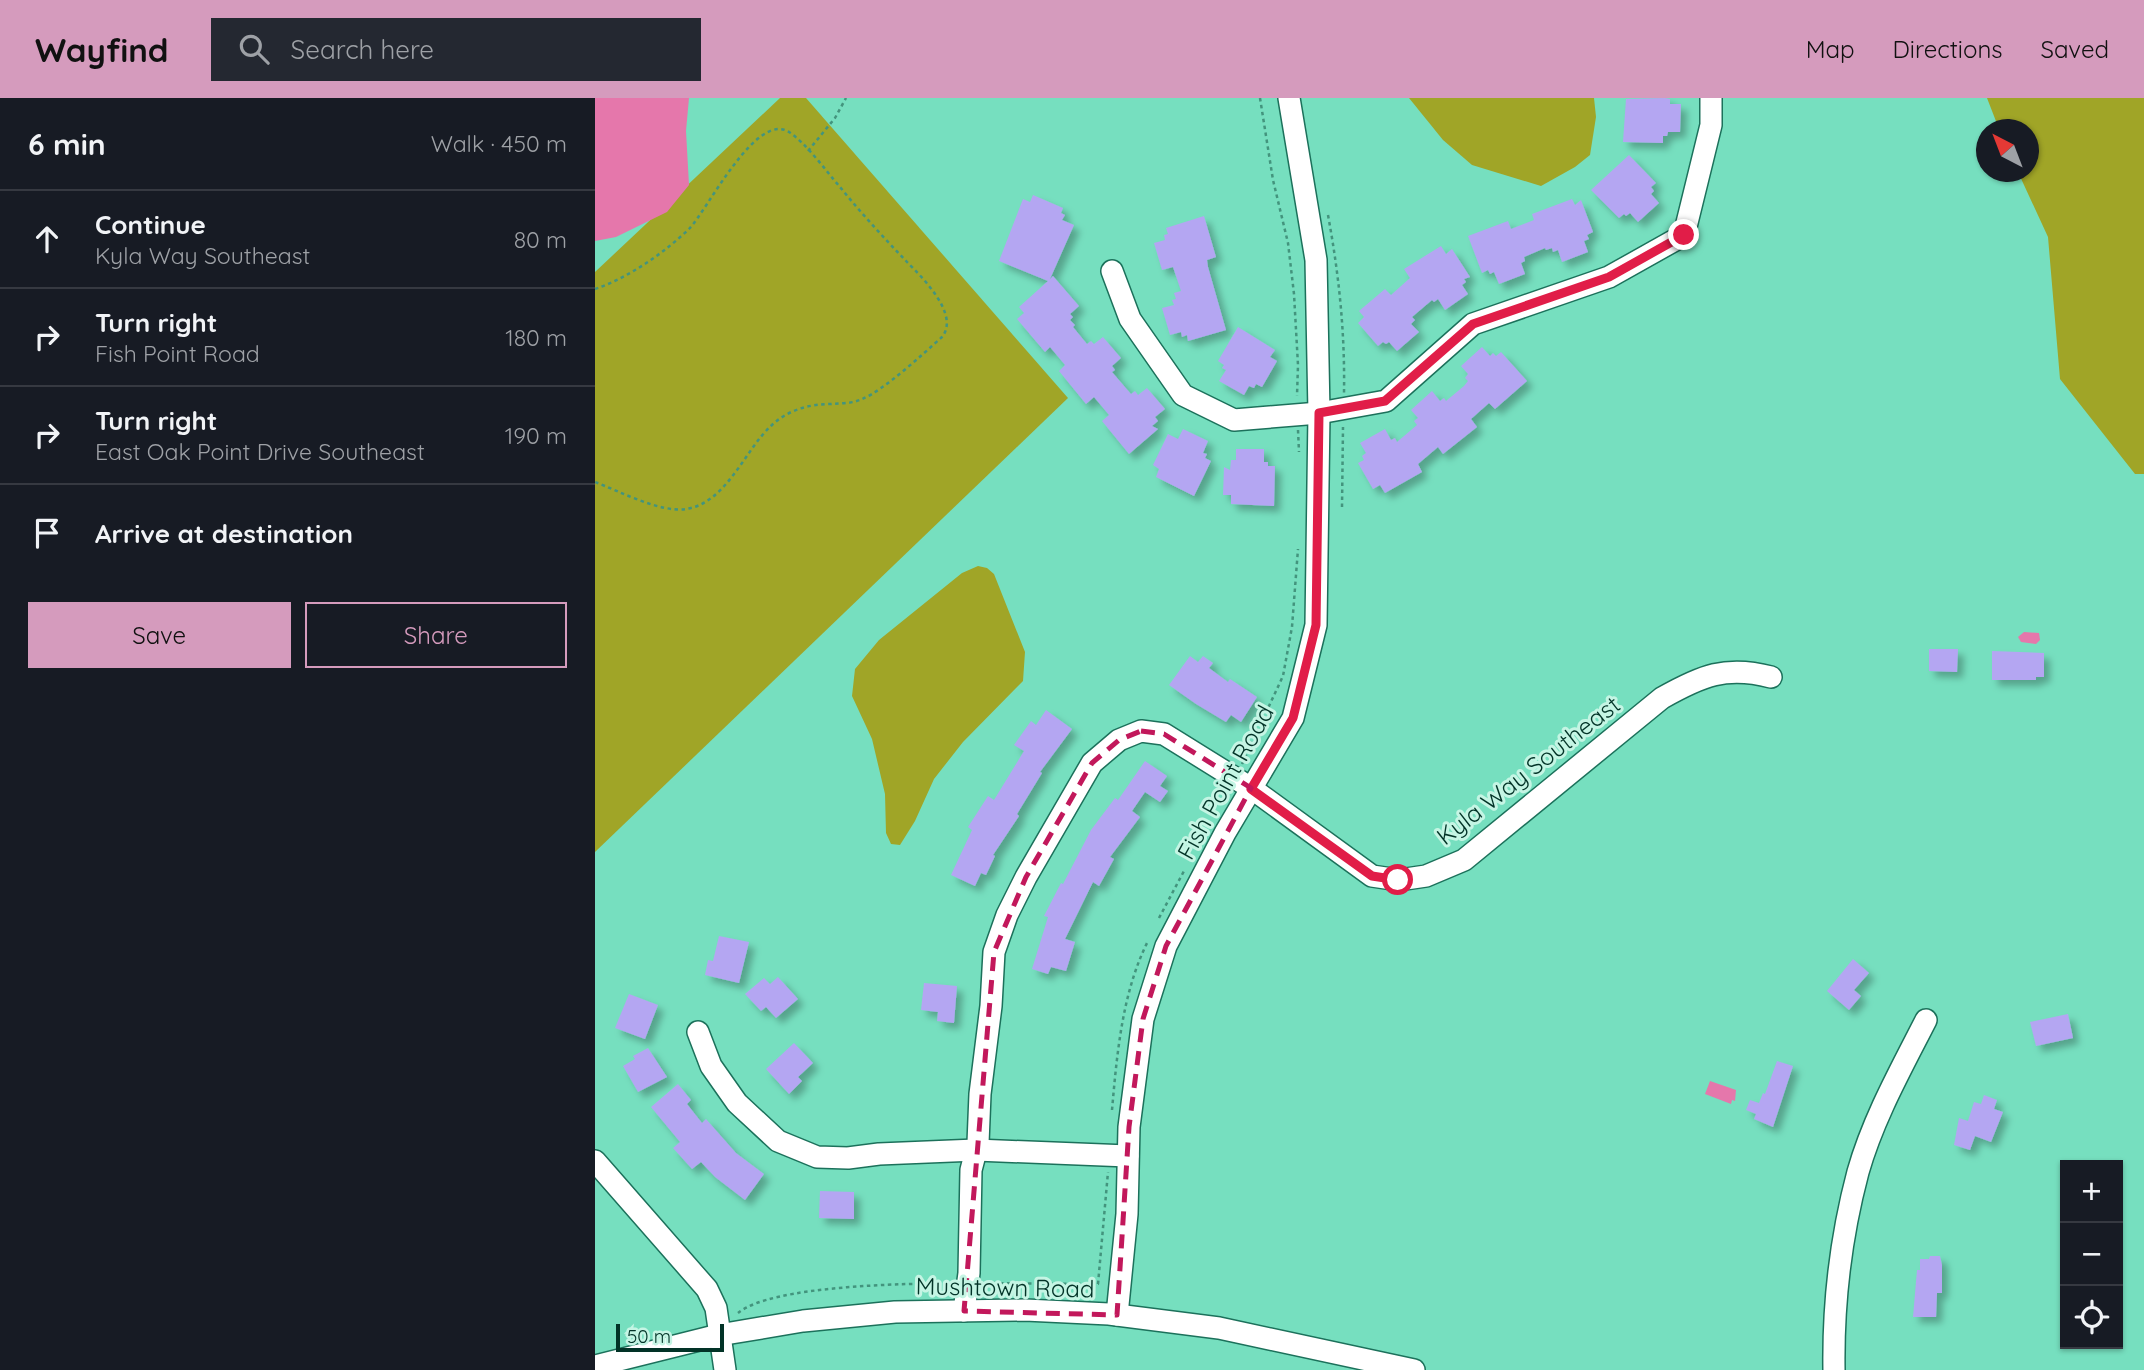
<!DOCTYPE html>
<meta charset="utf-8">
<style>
:root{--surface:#171b24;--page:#242831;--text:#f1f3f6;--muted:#9ea1a6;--line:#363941;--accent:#d59bbd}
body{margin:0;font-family:Quicksand,sans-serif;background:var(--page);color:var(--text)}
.controls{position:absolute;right:21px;bottom:21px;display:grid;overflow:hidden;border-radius:0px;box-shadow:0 2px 5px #0004}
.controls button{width:63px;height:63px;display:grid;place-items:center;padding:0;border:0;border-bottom:2px solid var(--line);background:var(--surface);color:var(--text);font:35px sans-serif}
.compass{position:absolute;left:1381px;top:21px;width:63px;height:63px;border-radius:50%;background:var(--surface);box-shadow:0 2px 5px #0004;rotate:318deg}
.scale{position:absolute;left:21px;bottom:18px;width:108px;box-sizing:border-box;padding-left:7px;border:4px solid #023327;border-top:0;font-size:19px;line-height:24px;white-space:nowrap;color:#023327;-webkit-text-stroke:5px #c5f5e4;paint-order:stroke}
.stop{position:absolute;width:21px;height:21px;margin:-16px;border:5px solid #e11d48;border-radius:50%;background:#fff}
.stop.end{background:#e11d48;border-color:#fff;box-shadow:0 2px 7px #0008}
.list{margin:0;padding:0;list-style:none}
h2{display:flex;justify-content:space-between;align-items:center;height:91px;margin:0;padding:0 28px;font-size:30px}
h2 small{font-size:23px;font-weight:400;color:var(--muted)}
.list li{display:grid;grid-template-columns:46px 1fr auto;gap:21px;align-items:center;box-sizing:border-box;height:98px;padding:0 28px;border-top:2px solid var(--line)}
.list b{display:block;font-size:26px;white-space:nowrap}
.list p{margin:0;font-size:23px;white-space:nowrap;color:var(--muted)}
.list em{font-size:23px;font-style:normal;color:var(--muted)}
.actions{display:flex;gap:14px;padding:21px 28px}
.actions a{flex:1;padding:16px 0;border:2px solid var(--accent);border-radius:0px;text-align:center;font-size:24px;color:var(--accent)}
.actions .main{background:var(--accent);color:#111}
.icon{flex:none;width:38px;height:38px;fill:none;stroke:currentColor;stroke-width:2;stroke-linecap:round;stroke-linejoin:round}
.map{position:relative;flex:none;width:1549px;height:1272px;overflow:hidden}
header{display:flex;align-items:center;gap:42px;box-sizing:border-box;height:98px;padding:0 35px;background:var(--accent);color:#111}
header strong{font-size:33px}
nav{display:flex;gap:38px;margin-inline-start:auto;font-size:24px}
.search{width:490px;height:63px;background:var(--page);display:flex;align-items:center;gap:18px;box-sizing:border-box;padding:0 24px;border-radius:0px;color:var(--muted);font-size:26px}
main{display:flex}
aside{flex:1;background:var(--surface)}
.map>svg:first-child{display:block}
.green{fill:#a0a527}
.water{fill:#e577ab}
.building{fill:#b4a6f2;filter:url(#shadow)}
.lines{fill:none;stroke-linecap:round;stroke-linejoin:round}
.minor-casing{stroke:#1c715b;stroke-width:24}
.path{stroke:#43947d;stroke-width:2.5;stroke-dasharray:3.5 3.5;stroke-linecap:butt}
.minor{stroke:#fff;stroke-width:21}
.route{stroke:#e11d48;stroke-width:9}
.marked{fill:none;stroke:#c2185b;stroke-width:5;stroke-dasharray:14 9;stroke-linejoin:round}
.labels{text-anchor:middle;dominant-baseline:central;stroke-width:6;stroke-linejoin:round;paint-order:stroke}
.street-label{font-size:24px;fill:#023327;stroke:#c5f5e4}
</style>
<header>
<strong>Wayfind</strong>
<div class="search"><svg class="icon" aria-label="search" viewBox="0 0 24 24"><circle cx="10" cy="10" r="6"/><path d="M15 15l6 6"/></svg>Search here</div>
<nav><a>Map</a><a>Directions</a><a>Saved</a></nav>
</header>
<main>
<aside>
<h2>6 min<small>Walk · 450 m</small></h2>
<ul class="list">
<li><svg class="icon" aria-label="ahead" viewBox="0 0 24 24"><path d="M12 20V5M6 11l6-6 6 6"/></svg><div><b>Continue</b><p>Kyla Way Southeast</p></div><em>80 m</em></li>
<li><svg class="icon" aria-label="right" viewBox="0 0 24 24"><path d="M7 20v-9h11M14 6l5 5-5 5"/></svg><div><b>Turn right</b><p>Fish Point Road</p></div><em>180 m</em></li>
<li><svg class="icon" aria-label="right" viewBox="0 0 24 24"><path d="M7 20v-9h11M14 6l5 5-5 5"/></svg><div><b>Turn right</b><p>East Oak Point Drive Southeast</p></div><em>190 m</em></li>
<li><svg class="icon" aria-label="arrive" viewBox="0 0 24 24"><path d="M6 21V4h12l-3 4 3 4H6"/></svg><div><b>Arrive at destination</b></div></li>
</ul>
<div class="actions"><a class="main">Save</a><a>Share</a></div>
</aside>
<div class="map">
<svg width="1549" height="1272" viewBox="0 0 1549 1272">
<defs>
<filter id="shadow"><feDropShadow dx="6" dy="6" stdDeviation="3.5" flood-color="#0004"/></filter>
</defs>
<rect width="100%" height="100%" fill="#76dfbf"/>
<!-- green -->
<g class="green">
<path d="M185,0H211L473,300L0,754V174Z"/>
<path d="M814,0H999L1001,19L995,57L980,69L946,88L877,67L848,42Z"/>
<path d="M1392,0H1549V376H1540L1465,281L1453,139L1423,74H1434V32L1404,31Z"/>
<path d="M383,468L392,470L399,476L430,554L428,583L368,644L339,681L320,723L305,747L296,746L291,735L290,696L277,641L257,598L260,571L284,542L367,475Z"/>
</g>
<!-- water -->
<g class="water">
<path d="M0,0H94L91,33L94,87L72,114L21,139L0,143Z"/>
<path d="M1429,534L1444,535L1445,542L1441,546L1426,544L1423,539Z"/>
<path d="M1115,983L1141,992L1140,1003L1137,1002L1136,1006L1110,996Z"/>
</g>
<!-- building -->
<g class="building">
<path d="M1070,0L1075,1V6H1086L1085,34H1073L1072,38H1068V45L1028,44L1031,1Z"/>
<path d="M1034,57L1061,85L1056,89L1059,93L1056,96L1064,105L1043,124L1035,115L1031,118L1029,116L1024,120L996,92Z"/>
<path d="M438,97L468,110L466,115L470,117L467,122L479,127L455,181L458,178L484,208L475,216L478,219L475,222L480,227L478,229L492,246L496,243L499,246L508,239L526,260L517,268L520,272L517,274L536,296L540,293L543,297L552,290L570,311L560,319L563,323L557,328L563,331L534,356L507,323L514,317L499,299L491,306L464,273L470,267L455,249L450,254L422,221L429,215L424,209L453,183L404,163L428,101L435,104Z"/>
<path d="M977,101L980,107L986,102L998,134L992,137L994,141L989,143L993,154L967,164L963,152L958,154L957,150L951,152L950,150L929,159L930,163L926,165L930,176L904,186L899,174L895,176L893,172L887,175L873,138L913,123L916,131L939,122L937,116Z"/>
<path d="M609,118L621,159L612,162L613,169L631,232L593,243L592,237L587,239L586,234L575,237L567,210L579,207L577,202L581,201L579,195L586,193L578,169L567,172L559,145L570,142L569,137L573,136L571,130Z"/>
<path d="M846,148L851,156L857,151L875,179L869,181L871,184L867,187L873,196L850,212L843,201L839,204L837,202L817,219L820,222L816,226L824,234L802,253L794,244L791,246L788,244L783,248L763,225L769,219L764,213L790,191L796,197L815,180L809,171Z"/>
<path d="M643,229L680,252L675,259L682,263L667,289L661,286L659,290L654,288L649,297L624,283L631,272L627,270L629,267L623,263Z"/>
<path d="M887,249L895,258L898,255L901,258L906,254L932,283L900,311L894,305L876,321L882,329L848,356L843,349L823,366L827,374L790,395L785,387L778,391L763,365L769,362L767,358L771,355L765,345L790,331L796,342L800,340L802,344L822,327L819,323L823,320L816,312L837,293L845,303L849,300L851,303L869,288L873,283L870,280L873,276L866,268Z"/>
<path d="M588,331L613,343L608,355L612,356L610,360L616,363L599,398L561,379L564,371L558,367L573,336L583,341Z"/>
<path d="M641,351H669V364H673V368H680L679,408L636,406V397H628L629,369L635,372L636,362H641Z"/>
<path d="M1334,551H1363L1362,574L1334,573Z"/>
<path d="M1397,553L1449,555V579H1441V582H1397Z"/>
<path d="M595,558L603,564L608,558L618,565L614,570L633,584L635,581L662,599L646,624L636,617L631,624L601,606L574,587Z"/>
<path d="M451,612L477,631L445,674L447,675L422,716L424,718L398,757L400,758L391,777L386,775L380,788L356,777L377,732L373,729L393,698L399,702L429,653L419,647L436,623L441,627Z"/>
<path d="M550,663L572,678L565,688L573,693L565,704L550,694L537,713L545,719L515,759L519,761L504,788L498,784L470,841L480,844L471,873L456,869L453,876L437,871L453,819L449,818L466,785L468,786L496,732L520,700L523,702Z"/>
<path d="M124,838L154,844L144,885L110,877L113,862L118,863Z"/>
<path d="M1258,861L1274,875L1259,892L1266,898L1254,912L1232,893Z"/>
<path d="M183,879L203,901L181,920L171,909L166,913L150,896L169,880L175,886Z"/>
<path d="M329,885L362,888L359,925L342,923L343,914L326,912Z"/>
<path d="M34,896L63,907L50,941L20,930Z"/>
<path d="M1473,916L1478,940L1441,948L1435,924Z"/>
<path d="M199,945L218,965L203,979L207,983L194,996L171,971Z"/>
<path d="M53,950L72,979L43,994L28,968L40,961L38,958Z"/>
<path d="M1182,963L1198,968L1178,1029L1159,1021L1161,1016L1151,1012L1155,1002L1164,1005L1168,995L1170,996Z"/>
<path d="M83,986L96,1002L92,1006L107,1025L111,1021L141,1055L169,1076L150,1102L120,1079L106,1064L97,1071L78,1050L85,1044L56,1009Z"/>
<path d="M1389,997L1402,1002L1399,1011L1408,1014L1396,1044L1380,1038L1375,1052L1359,1047L1364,1020L1373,1023L1379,1004L1386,1006Z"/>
<path d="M225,1093L259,1094V1121L224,1120Z"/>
<path d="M1335,1158H1345L1347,1167V1195H1342L1341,1219H1318L1322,1172H1325V1161H1334Z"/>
</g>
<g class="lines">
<defs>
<g id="minor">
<path d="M517,173L535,221L588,297L639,322L724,315L791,303L878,226L1014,179L1089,137L1116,27V0"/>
<path d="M103,934L116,968L142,1005L183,1043L222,1059L253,1060L284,1056L381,1052L533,1058"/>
<path d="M0,1063L112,1191L121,1210L130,1272"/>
<path d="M369,1213L374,1175L376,1072L383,1045L385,996L396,908L399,854L412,817L431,779L497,665L524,642L546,633L569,636L656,690L777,778L804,782L831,778L869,762L1067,600C1106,578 1131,567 1176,579"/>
<path d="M522,1217L532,1116L534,1029L548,921L571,848L630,735L698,620L721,527L724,315L721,162L694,0"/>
<path d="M0,1268L124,1237L208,1223L300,1214L430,1212L514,1216L624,1230L819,1272"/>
<path d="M1239,1272C1238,1206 1246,1138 1263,1074C1278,1021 1306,971 1331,922"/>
</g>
</defs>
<!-- minor casing -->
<use href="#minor" class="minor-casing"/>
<!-- path -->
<g class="path">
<path d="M665,0L678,82L693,145L699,196L703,267L702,298"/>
<path d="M213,53L240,20L251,0"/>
<path d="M733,117C744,177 750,234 749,295"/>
<path d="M0,191C33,180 69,155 94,131C113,111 161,13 194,34C212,46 231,73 245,89C266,115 289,140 312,164C328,180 365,217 347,239C328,256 288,293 267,301C257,306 246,305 236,306C214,306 193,312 177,327C150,351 132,405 91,411C65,415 24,393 0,384"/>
<path d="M703,332L704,354"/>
<path d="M747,409L748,329"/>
<path d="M647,666L688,578L697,529L703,451"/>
<path d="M564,820L589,773"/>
<path d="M517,1012C522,956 527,896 552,845"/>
<path d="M391,1185L503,1186L513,1074"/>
<path d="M143,1215C177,1187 310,1186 356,1185"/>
</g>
<!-- minor -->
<use href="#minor" class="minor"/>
</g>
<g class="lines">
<!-- route -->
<path class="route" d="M803,782L777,778L656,691L698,620L721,527L724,315L790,303L878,226L1014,179L1089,137"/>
</g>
<!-- marked area -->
<path class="marked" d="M546,633L569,636L656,690L571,848L548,921L534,1029L522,1217L369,1213L399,854L431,779L497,665L524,642Z"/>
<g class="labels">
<!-- street labels -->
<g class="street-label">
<text transform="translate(933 672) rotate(-38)">Kyla Way Southeast</text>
<text transform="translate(630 684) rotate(-61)">Fish Point Road</text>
<text transform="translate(410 1189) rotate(1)">Mushtown Road</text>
</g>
</g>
</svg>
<div class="controls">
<button>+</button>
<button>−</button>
<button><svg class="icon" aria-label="locate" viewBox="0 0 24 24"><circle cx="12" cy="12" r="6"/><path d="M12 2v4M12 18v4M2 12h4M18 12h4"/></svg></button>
</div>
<svg class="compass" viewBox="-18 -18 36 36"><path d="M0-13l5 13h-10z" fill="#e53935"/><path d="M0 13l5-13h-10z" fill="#9ea1a6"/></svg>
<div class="scale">50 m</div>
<div class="stop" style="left:803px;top:782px"></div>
<div class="stop end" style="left:1089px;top:137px"></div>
</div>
</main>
